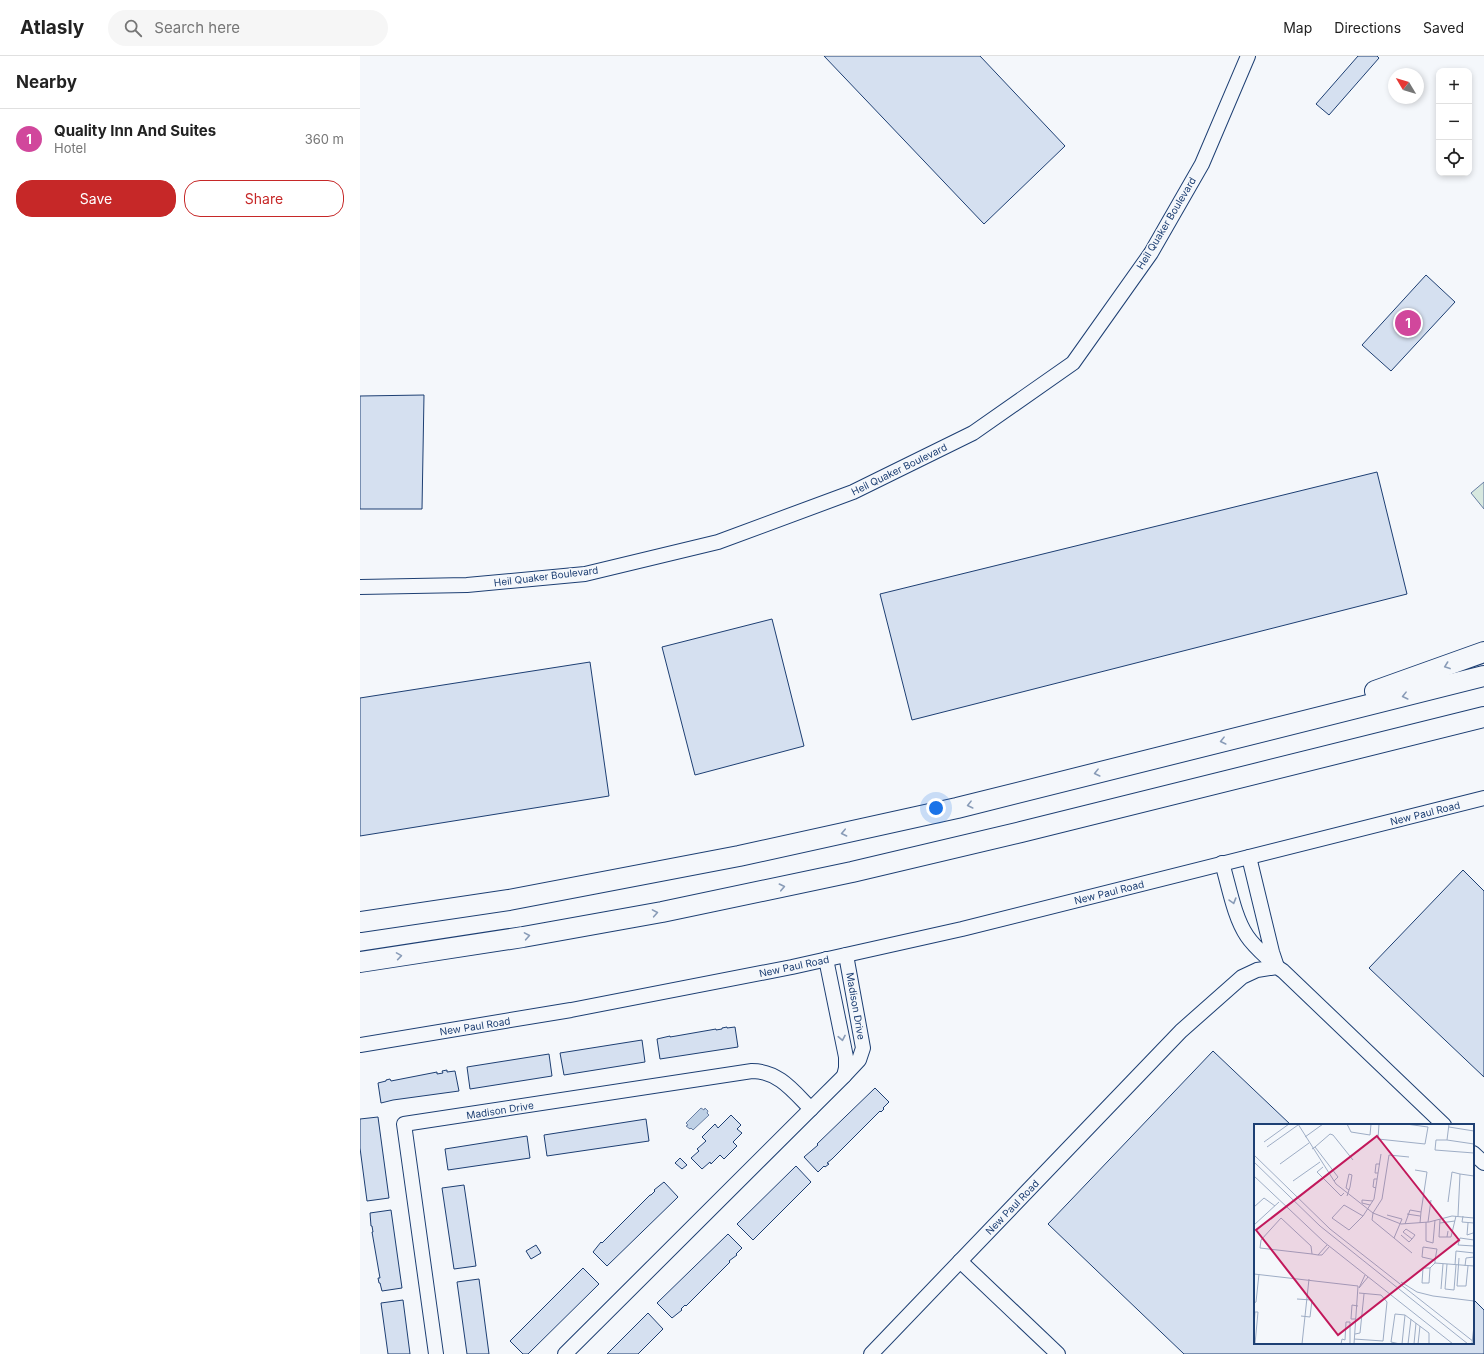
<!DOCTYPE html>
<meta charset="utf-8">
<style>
:root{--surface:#fff;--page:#f6f6f6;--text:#222;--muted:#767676;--line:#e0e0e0;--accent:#c62828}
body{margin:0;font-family:Inter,sans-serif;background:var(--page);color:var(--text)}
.controls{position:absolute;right:12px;top:12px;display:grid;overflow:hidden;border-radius:8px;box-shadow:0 2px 6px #0003}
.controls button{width:36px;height:36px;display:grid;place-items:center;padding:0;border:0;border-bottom:1px solid var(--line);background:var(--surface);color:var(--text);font:20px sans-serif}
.compass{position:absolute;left:1028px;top:12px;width:36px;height:36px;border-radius:50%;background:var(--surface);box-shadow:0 2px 6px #0003;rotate:308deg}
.you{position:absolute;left:576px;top:752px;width:14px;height:14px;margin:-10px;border:3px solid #fff;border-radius:50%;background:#1a73e8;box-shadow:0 0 0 6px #1a73e833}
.badge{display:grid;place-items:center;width:26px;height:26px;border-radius:50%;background:var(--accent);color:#fff;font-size:13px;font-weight:700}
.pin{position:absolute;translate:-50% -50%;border:2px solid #fff;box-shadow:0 1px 4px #0006}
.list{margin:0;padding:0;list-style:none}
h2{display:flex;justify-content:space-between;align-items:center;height:52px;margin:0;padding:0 16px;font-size:17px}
h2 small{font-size:13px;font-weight:400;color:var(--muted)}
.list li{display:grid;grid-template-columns:26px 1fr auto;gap:12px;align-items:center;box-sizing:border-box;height:60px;padding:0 16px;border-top:1px solid var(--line)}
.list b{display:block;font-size:15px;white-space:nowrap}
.list p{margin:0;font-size:13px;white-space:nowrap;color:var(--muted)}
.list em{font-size:13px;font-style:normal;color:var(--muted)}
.actions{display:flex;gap:8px;padding:12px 16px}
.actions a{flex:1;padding:9px 0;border:1px solid var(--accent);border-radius:16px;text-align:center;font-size:14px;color:var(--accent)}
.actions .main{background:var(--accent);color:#fff}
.icon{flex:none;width:22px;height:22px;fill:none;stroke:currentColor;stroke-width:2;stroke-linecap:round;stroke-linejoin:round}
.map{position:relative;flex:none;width:1124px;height:1298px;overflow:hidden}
header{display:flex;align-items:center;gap:24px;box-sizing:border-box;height:56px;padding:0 20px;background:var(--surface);border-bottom:1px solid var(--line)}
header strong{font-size:19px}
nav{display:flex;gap:22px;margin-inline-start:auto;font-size:14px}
.search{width:280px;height:36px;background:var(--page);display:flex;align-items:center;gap:10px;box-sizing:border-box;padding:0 14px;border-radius:22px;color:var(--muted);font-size:15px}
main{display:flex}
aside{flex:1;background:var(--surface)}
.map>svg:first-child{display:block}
.green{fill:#d7e8df;stroke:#687fa3}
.water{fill:#bed0e5;stroke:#687fa3}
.building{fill:#d5e0f0;stroke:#1d3f73}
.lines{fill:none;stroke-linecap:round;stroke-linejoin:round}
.minor-casing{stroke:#1d3f73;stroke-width:16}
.highway-casing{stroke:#1d3f73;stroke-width:22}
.minor{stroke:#f4f7fb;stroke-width:14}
.highway{stroke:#f4f7fb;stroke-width:20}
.oneway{stroke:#889bb7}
.labels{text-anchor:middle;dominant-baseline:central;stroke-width:3;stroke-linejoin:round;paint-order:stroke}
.street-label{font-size:10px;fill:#1d3f73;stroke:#f4f7fb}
.inset-road{fill:none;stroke:#9eadc5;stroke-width:1}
.view{fill:#c2185b;fill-opacity:0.15;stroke:#c2185b;stroke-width:2}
.inset-edge{fill:none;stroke:#1d3f73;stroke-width:2}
</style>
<header>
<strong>Atlasly</strong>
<div class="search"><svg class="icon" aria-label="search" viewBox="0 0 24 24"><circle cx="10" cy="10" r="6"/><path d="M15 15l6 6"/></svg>Search here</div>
<nav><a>Map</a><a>Directions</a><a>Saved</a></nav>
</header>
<main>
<aside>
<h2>Nearby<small></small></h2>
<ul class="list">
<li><span class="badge" style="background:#d1479c">1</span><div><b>Quality Inn And Suites</b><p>Hotel</p></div><em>360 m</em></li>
</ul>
<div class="actions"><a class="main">Save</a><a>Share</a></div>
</aside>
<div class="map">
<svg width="1124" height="1298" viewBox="0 0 1124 1298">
<rect width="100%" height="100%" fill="#f4f7fb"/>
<!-- green -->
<path class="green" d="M1124,426V453L1111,437Z"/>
<!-- water -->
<path class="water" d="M341,1052L344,1054L345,1052L348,1055L347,1057L349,1059L333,1074L331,1072L330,1073L326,1070L328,1069L326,1067Z"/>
<!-- building -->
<g class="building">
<path d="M464,0H620L705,90L624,168Z"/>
<path d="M998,0H1017L1019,2L969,59L956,48Z"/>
<path d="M1066,219L1095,246L1031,315L1002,289Z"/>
<path d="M64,339L62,453H0V340Z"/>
<path d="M1017,416L1047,538L552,664L520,538Z"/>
<path d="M412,563L444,690L335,719L302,591Z"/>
<path d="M230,606L249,740L0,780V642Z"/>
<path d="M1103,814L1124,835V1021L1009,912Z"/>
<path d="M367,971V972L375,971L378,991L300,1003L297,983L310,980V981L316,980L356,973V974L362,973V972Z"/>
<path d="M282,984L285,1006L204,1019L200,997Z"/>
<path d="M853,995L931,1069H895V1287H1113V1243L1124,1254V1298H824L688,1168Z"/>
<path d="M189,998L192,1020L110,1033L107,1011Z"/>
<path d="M87,1014V1016L95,1015L99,1035L33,1044L21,1047L18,1027L26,1025V1024L30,1023L31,1025L77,1016V1018L83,1017L82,1015Z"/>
<path d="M515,1032L529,1046L523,1052L524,1053L521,1056L520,1055L472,1103L467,1107L469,1108L465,1111L464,1110L458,1116L444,1101L458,1089L457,1088Z"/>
<path d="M371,1059L381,1069L377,1073L382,1077L373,1086L377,1090L364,1103L360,1099L351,1108L350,1106L342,1113L331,1102L339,1095L337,1093L346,1085L342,1081L355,1068L358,1072Z"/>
<path d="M18,1061L29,1142L7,1145L0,1092V1063Z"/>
<path d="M286,1063L289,1085L187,1100L184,1079Z"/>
<path d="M167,1080L170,1102L88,1114L85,1093Z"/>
<path d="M320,1102L327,1109L322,1113L315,1107Z"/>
<path d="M436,1110L451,1126L393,1184L377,1168Z"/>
<path d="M304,1126L318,1141L247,1210L233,1196L241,1186L242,1187L290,1139H291L295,1135L294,1134Z"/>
<path d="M104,1129L116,1210L94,1213L82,1132Z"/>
<path d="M31,1154L42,1232L22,1235L20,1227H19L18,1222H20L12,1176H13L12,1170H11L10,1157Z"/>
<path d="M368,1178L382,1192L376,1198L377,1199L369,1205L370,1206L326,1250L325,1249L321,1253L322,1254L312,1262L297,1247Z"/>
<path d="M176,1189L181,1197L171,1203L166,1195Z"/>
<path d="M223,1212L239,1228L168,1298H163L150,1285Z"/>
<path d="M119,1223L129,1298H107L97,1226Z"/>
<path d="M43,1244L50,1298H28L21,1247Z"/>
<path d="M288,1257L303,1273L278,1298H247Z"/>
</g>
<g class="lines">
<defs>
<g id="minor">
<path d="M0,531L107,529L225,518L358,486L493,436L613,377L713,307L791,197L842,108L888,0"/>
<path d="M862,807C869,830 874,861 887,880C895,892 907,901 917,911L912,896L889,801"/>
<path d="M466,903L486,1001V1012L484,1020L499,1004L503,992L486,899"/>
<path d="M0,989L211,954L432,911L602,873L1124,742"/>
<path d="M1113,1097L1124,1107"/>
<path d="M600,1205L698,1298"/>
<path d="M76,1298L44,1068L392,1015C419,1015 434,1036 451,1053"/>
<path d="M205,1298L484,1020"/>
<path d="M511,1298L821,975L882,921L897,914L917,911L923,915L1084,1069"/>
</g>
<g id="highway">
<path d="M1015,635L1124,596"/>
<path d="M0,866L149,844L379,800L597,752L1124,620"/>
<path d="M0,906L163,881L302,856L492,816L661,776L1124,661"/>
</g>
</defs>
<!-- minor casing -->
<use href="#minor" class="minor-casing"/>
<!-- highway casing -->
<use href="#highway" class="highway-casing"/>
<!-- minor -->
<use href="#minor" class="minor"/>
<!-- highway -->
<use href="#highway" class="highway"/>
</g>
<!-- one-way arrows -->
<defs><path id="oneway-chevron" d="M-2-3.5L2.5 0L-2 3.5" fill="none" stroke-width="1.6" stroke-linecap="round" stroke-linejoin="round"/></defs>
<g class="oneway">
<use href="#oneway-chevron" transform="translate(1087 610) rotate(160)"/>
<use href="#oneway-chevron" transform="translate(1045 640) rotate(166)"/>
<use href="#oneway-chevron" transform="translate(863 685) rotate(166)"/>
<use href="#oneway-chevron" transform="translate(737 717) rotate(166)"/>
<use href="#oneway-chevron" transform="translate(610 749) rotate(166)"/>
<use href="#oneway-chevron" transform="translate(484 777) rotate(168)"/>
<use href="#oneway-chevron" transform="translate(422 831) rotate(-12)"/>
<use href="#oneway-chevron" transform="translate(873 845) rotate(74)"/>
<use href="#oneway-chevron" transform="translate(295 857) rotate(-10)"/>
<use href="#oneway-chevron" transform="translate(167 880) rotate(-10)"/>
<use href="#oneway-chevron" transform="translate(39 900) rotate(-9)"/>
<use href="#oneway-chevron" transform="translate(482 982) rotate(79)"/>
</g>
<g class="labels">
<!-- street labels -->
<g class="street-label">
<text transform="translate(806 167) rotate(-59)">Heil Quaker Boulevard</text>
<text transform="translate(539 413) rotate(-26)">Heil Quaker Boulevard</text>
<text transform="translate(186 520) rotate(-7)">Heil Quaker Boulevard</text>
<text transform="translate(1065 757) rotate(-14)">New Paul Road</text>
<text transform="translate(749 836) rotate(-14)">New Paul Road</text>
<text transform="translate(434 910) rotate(-12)">New Paul Road</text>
<text transform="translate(496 950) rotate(80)">Madison Drive</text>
<text transform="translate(115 970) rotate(-9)">New Paul Road</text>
<text transform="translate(140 1054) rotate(-9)">Madison Drive</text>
<text transform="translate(652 1151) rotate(-46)">New Paul Road</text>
</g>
</g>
<!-- overview -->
<g transform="translate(894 1068)">
<rect width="220" height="220" fill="#f4f7fb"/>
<path class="inset-road" d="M44,0L82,60L119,89L147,100L175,98L198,92L220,94M93,0L97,8L116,11L117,0M125,0L124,15L171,20L174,3L152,0M195,0L193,16L220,20M195,3L220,7M51,13L69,0M193,16H182L181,26L220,29M10,18L35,0M13,23L44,1M61,23L76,10L79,11L99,36M58,25L61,23L84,53L80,57M0,31L76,105L220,218M0,38L66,102L214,220M26,40L55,19M69,43L63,48L87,72L90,69M161,46L173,48L167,88M124,49H121L122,40H126M0,52L70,118L199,220M39,57L66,38M122,64L119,63L120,55H123M93,72L96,63L98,51L95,50L92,64L95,66M194,78L198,48L206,50M116,81L108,79V76L119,77M0,83L10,74L21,82M153,90L166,92M133,91L148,95L140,114L118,96L119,89L128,75L135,31L155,33M109,92L90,81L78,94L95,106L109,92L120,75L127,30M204,92L206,50L220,52M209,92L208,98L220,99V109M186,95L185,113H193L194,107M172,98V117L179,119L181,96M174,98L177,76M186,99L201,97M214,99L213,111L219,109M151,100L156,86L167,88L166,99M0,101L25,78M147,111L155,118L158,115L161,111L152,105L149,108L158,115M193,113H197L202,92M140,114L158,129M220,116L206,114L204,121L220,122M73,121L64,131H68L75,123M58,130L57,122L27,94L7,116L6,124L58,130L64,131M205,134L203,162H212L214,142M181,136L183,125L169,123L168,133L181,136V139M181,139L220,142M193,140L191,165L200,166L202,141M201,141L202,127L220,129M211,142L212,134L220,133M176,144H169L168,159H175L176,144L181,139M0,150L104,162L100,220M111,151L105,164L114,153M147,158L163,168L179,172L220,177M187,165L189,140M43,175L58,176L56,193L47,192M0,179L2,178L5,150M102,195H97L98,181L104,182M0,202L1,188H4L1,220M101,210L106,209L110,170M100,215L129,217L133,178L127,171L105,169M48,220L55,155M87,220L88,215L91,216L92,198H96V220M146,220L137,218L141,190L151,191L175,209V220M148,220L151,191M154,220L157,195M160,220L162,199M164,220L166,202M218,220L220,201"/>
<path class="view" d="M123,12L205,116L84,211L2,106Z"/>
<rect width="220" height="220" class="inset-edge"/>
</g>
</svg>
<div class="controls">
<button>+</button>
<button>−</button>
<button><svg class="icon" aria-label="locate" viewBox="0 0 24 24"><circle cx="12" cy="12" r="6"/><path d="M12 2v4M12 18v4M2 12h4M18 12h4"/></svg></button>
</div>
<svg class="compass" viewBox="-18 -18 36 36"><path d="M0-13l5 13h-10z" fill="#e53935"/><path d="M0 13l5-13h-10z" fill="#767676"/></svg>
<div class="you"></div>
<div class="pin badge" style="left:1048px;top:267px;background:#d1479c">1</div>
</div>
</main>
